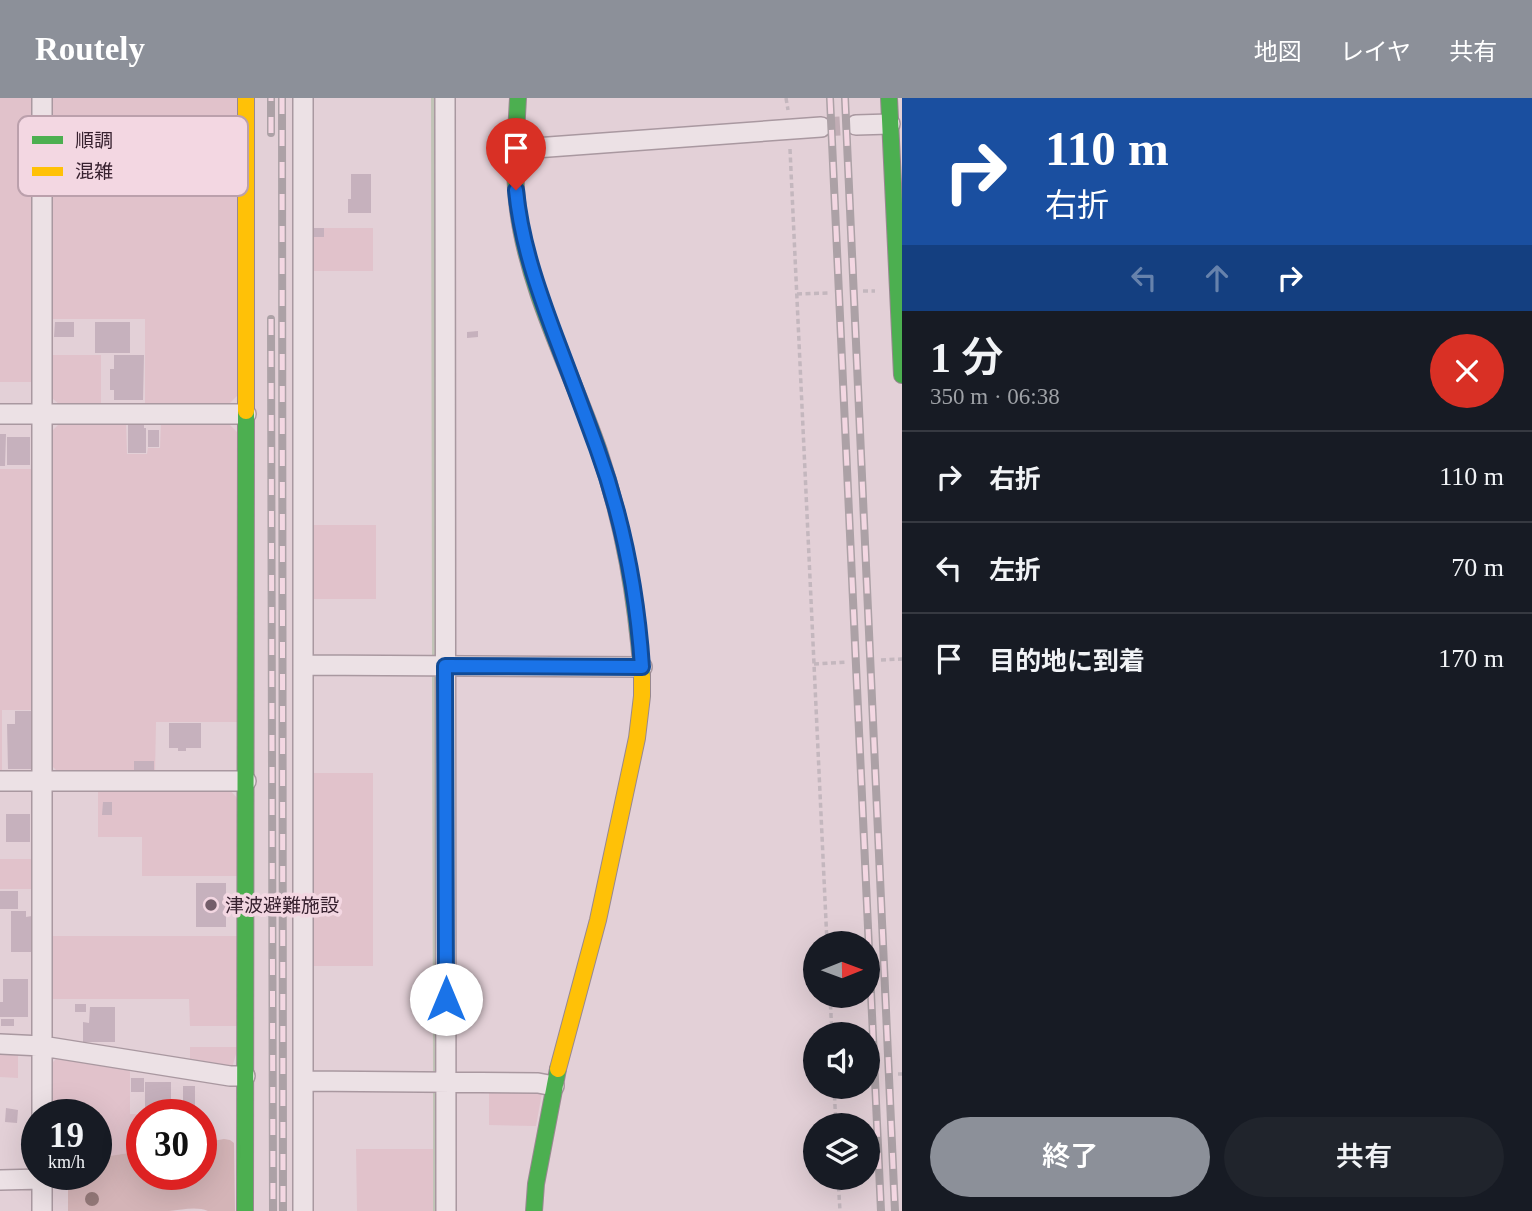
<!DOCTYPE html>
<html lang="ja">
<meta charset="utf-8">
<style>
body{margin:0;font-family:"Times New Roman","Noto Sans JP",serif;background:#20242c;color:#f1f3f6;height:100vh;display:flex;flex-direction:column;font-size:26px;white-space:nowrap}
*{box-sizing:border-box;margin:0}
p{font-size:23px;color:#9ea1a6}
.icon{flex:none;width:38px;height:38px;fill:none;stroke:currentColor;stroke-width:2;stroke-linecap:round;stroke-linejoin:round}
.map{position:relative;flex:1;overflow:hidden}
.side{display:flex;flex-direction:column;background:#171b24;width:630px}
.side>*{flex:none}
.guide{background:#1a4fa0;color:#fff;overflow:hidden}
.needle{width:46px;rotate:89deg}
.buttons{position:absolute;left:803px;top:833px;display:grid;gap:14px}
.buttons a{display:grid;place-items:center;width:77px;height:77px;border-radius:50%;background:#171b24;box-shadow:0 7px 28px #0002;font-size:35px}
.speed{position:absolute;left:21px;top:1001px;display:flex;gap:14px;font-size:35px;font-weight:700;text-align:center}
.speed>*{display:grid;place-content:center;width:91px;height:91px;border-radius:50%;background:#171b24;box-shadow:0 7px 28px #0002;line-height:1}
.speed small{font-size:18px;font-weight:400}
.speed .limit{border:10px solid #d22;background:#fff;color:#111}
.pin{position:absolute;display:grid;place-items:center;width:60px;height:60px;color:#fff;margin:-72px -30px;border-radius:50% 50% 50% 0;rotate:-45deg;box-shadow:0 0 7px #0007}
.pin .icon{rotate:45deg}
.me{position:absolute;width:77px;margin:-38px;rotate:0deg;stroke-linejoin:round;filter:drop-shadow(0 0 5px #0008)}
.turn{display:flex;align-items:center;gap:24px;height:147px;padding:0 28px;font-size:32px}
.turn .icon{width:91px;height:91px;stroke-width:2.5}
.turn b{display:block;font-size:49px;line-height:60px}
.lanes{display:flex;align-items:center;height:66px;padding:0 28px;background:#0003;justify-content:center;gap:35px;direction:ltr}
.lanes .off{opacity:.35}
.round{display:grid;place-items:center;flex:none;width:74px;height:74px;border-radius:37px;background:#20242c}
.headline{display:flex;align-items:center;justify-content:space-between;height:119px;padding:0 28px}
h1{font-size:42px;font-weight:600;line-height:52px}
.action{display:flex;gap:14px;margin-top:auto;padding:14px 28px}
.action a{flex:1;height:80px;border-radius:42px;background:#8c9099;color:#fff;font-size:28px;font-weight:600;line-height:80px;text-align:center}
.action a+a{background:#20242c;color:#f1f3f6}
ul{padding:0;list-style:none}
li{display:flex;align-items:center;gap:21px;height:91px;padding:0 28px;border-top:2px solid #363941}
li div{flex:1}
li b{display:block;font-size:26px}
li em{font-style:normal}
header{display:flex;align-items:center;gap:42px;box-sizing:border-box;height:98px;padding:0 35px;background:#8c9099;color:#fff}
header strong{font-size:33px}
nav{display:flex;gap:38px;margin-inline-start:auto;font-size:24px}
main{display:flex;flex:1;min-height:0}
.map>svg:first-child{display:block}
</style>
<header>
<strong>Routely</strong>
<nav><a>地図</a><a>レイヤ</a><a>共有</a></nav>
</header>
<main>
<div class="map">
<svg width="902" height="1113" viewBox="0 0 902 1113">
<rect width="100%" height="100%" fill="#e3d0d7"/>
<path fill="#e1c2cb" d="M0 0H32V284H0Z
M52 0H238V297L228 307H145V221H52Z
M312 130H373V173H312Z
M52 257H101V307H60L52 300Z
M60 325H126L127 356H147L148 350H160L161 325H228L238 335V624H156L155 676H60L52 668V333Z
M0 371H31V612H2V676H0Z
M312 427H376V501H312Z
M312 675H373V868H312Z
M98 690H228L238 701V778H142V739H98Z
M0 761H31V791H0Z
M52 838H239L238 928H190L189 901H52Z
M190 949H238L232 970 190 963Z
M0 954 18 955V980L0 979Z
M58 959 130 971V1016L177 1017H142V1053L96 1060V1017H52V965Z
M489 989H543L536 1028 489 1027Z
M356 1051H433V1113H357Z"/>
<path fill="#d4b4b7" d="M224 1041 230 1042 234 1045 235 1113H208C196 1108 182 1112 169 1113 136 1113 102 1113 68 1113V1076H96V1060L142 1053V1076H201V1045Z"/>
<g fill="none" stroke-linecap="round" stroke-linejoin="round">
<path stroke="#c1c4b7" stroke-width="6" d="M434 0 435 559
M435 577 436 977
M436 991V1113"/>
</g>
<path fill="#c6b1bd" d="M351 76H371V115H348V101H351Z
M313 130H324V139H313Z
M55 224H74V239H54Z
M95 224H130V255H95Z
M478 233V239L467 240V234Z
M114 257H144L143 302H114V292H110V271H114Z
M128 327H144V330H146V355H128Z
M148 332H159V349H148Z
M0 336H6L5 368H0Z
M7 339H30V367H7Z
M15 613H32V671H8L7 626H15Z
M169 625H201V650H186V653H178V650H169Z
M134 663H154V674H134Z
M103 704H112V717H102Z
M6 716H30V744H6Z
M196 785H226V829H196Z
M0 793H18V811H0Z
M11 813H26V819L32 818 31 854H11Z
M3 881H28V919H0V904H3Z
M75 906H86V914H75Z
M90 909H115V944H83V924L89 925Z
M1 921H14V928H1Z
M131 980H144V994H131Z
M145 984H171V1016H145Z
M183 988H195V1017H183Z
M6 1010 18 1012 17 1025 5 1024Z"/>
<g fill="none" stroke-linecap="round" stroke-linejoin="round">
<path stroke="#c1adb5" stroke-width="19" stroke-dasharray="19 10" stroke-linecap="butt" d="M821 29 856 27"/>
<g stroke="#a998a0" stroke-width="22">
<path id="street" d="M445 0 446 1113
M856 27 890 26
M515 50H535L821 29
M0 316H246
M303 567 642 569
M0 683H246
M0 946 42 948 230 978H245
M303 983 538 985 554 988
M42 1017V0
M42 1076V1113
M0 1082 42 1081
M303 1113V0"/>
</g>
<g stroke="#988890" stroke-width="18">
<path id="fast" d="M518 0C516 37 513 74 518 112 529 196 572 274 599 353 624 429 636 499 642 578
M889 0 902 277
M245 1113 246 313
M534 1113 536 1086 558 971"/>
</g>
<g stroke="#988890" stroke-width="18">
<path id="slow" d="M246 313V0
M558 971 598 822 637 640 642 598V578"/>
</g>
<path stroke="#c4b7be" stroke-width="3.5" stroke-dasharray="5 3.5" stroke-linecap="butt" d="M786 0 788 12
M790 51 827 845
M863 193H875
M797 196 829 195
M881 562 902 561
M814 566 847 564
M830 898 832 936
M898 976H902
M834 989 836 1027
M838 1080 840 1113"/>
<use href="#street" stroke="#ece1e5" stroke-width="19"/>
<use href="#fast" stroke="#4caf50" stroke-width="16"/>
<use href="#slow" stroke="#ffc107" stroke-width="16"/>
<g stroke="#aca1a6" stroke-width="8">
<path id="rail" d="M282 0 283 1113
M830 0 881 1113
M845 0 895 1113
M271 35V0
M271 221 273 1113"/>
</g>
<use href="#rail" stroke="#f3d7e2" stroke-width="5" stroke-dasharray="16" stroke-linecap="butt"/>
</g>
<circle fill="#937878" cx="92" cy="1101" r="7"/>
<g fill="none" stroke-linecap="round" stroke-linejoin="round">
<g stroke="#114b97" stroke-width="18">
<path id="route" d="M446 901 445 568 642 569C637 494 623 421 597 350 584 314 570 277 556 240 538 192 521 144 516 92"/>
</g>
<use href="#route" stroke="#1a73e8" stroke-width="12"/>
</g>
<circle fill="#735e6a" stroke="#f3d7e2" stroke-width="2.5" cx="211" cy="807" r="7"/>
<g text-anchor="middle" stroke-width="7" stroke-linejoin="round" paint-order="stroke">
<g font-size="19" fill="#37212f" stroke="#f3d7e2" text-anchor="start">
<text x="225" y="814">津波避難施設</text>
</g>
</g>
<rect x="18" y="18" width="230" height="80" rx="10" fill="#f3d7e2" stroke="#bba0ac" stroke-width="2"/>
<rect x="32" y="38" width="31" height="8" fill="#4caf50"/>
<rect x="32" y="69" width="31" height="9" fill="#ffc107"/>
<g font-size="19" fill="#37212f">
<text x="75" y="49">順調</text>
<text x="75" y="80">混雑</text>
</g>
</svg>
<div class="buttons">
<a><svg class="needle" viewBox="-14 -14 28 28"><path d="M0-13l5 13h-10z" fill="#e53935"/><path d="M0 13l5-13h-10z" fill="#9ea1a6"/></svg></a>
<a><svg class="icon" aria-label="sound" viewBox="0 0 24 24"><path d="M4 9h4l5-4v14l-5-4H4zM17 9q2 3 0 6"/></svg></a>
<a><svg class="icon" aria-label="layers" viewBox="0 0 24 24"><path d="M12 4l9 5-9 5-9-5zM3 14l9 5 9-5"/></svg></a>
</div>
<div class="speed"><div>19<small>km/h</small></div><div class="limit">30</div></div>
<div class="pin" style="left:516px;top:92px;background:#d93025"><svg class="icon" aria-label="arrive" viewBox="0 0 24 24"><path d="M6 21V4h12l-3 4 3 4H6"/></svg></div>
<svg class="me" style="left:446px;top:901px" viewBox="-20 -20 40 40"><circle r="19" fill="#fff"/><path d="M0-13L10 11 0 6-10 11z" fill="#1a73e8"/></svg>
</div>
<section class="side">
<div class="guide">
<div class="turn"><svg class="icon" aria-label="right" viewBox="0 0 24 24"><path d="M7 20v-9h11M14 6l5 5-5 5"/></svg><div><b>110 m</b>右折</div></div>
<div class="lanes"><svg class="icon off" aria-label="left" viewBox="0 0 24 24"><path d="M17 20v-9H6M10 6l-5 5 5 5"/></svg><svg class="icon off" aria-label="ahead" viewBox="0 0 24 24"><path d="M12 20V5M6 11l6-6 6 6"/></svg><svg class="icon" aria-label="right" viewBox="0 0 24 24"><path d="M7 20v-9h11M14 6l5 5-5 5"/></svg></div>
</div>
<div class="headline"><div><h1>1 分</h1><p>350 m · 06:38</p></div><a class="round" style="background:#d93025;color:#fff"><svg class="icon" aria-label="close" viewBox="0 0 24 24"><path d="M6 6l12 12M18 6L6 18"/></svg></a></div>
<ul>
<li><svg class="icon" aria-label="right" viewBox="0 0 24 24"><path d="M7 20v-9h11M14 6l5 5-5 5"/></svg><div><b>右折</b></div><em>110 m</em></li>
<li><svg class="icon" aria-label="left" viewBox="0 0 24 24"><path d="M17 20v-9H6M10 6l-5 5 5 5"/></svg><div><b>左折</b></div><em>70 m</em></li>
<li><svg class="icon" aria-label="arrive" viewBox="0 0 24 24"><path d="M6 21V4h12l-3 4 3 4H6"/></svg><div><b>目的地に到着</b></div><em>170 m</em></li>
</ul>
<div class="action"><a>終了</a><a>共有</a></div>
</section>
</main>
